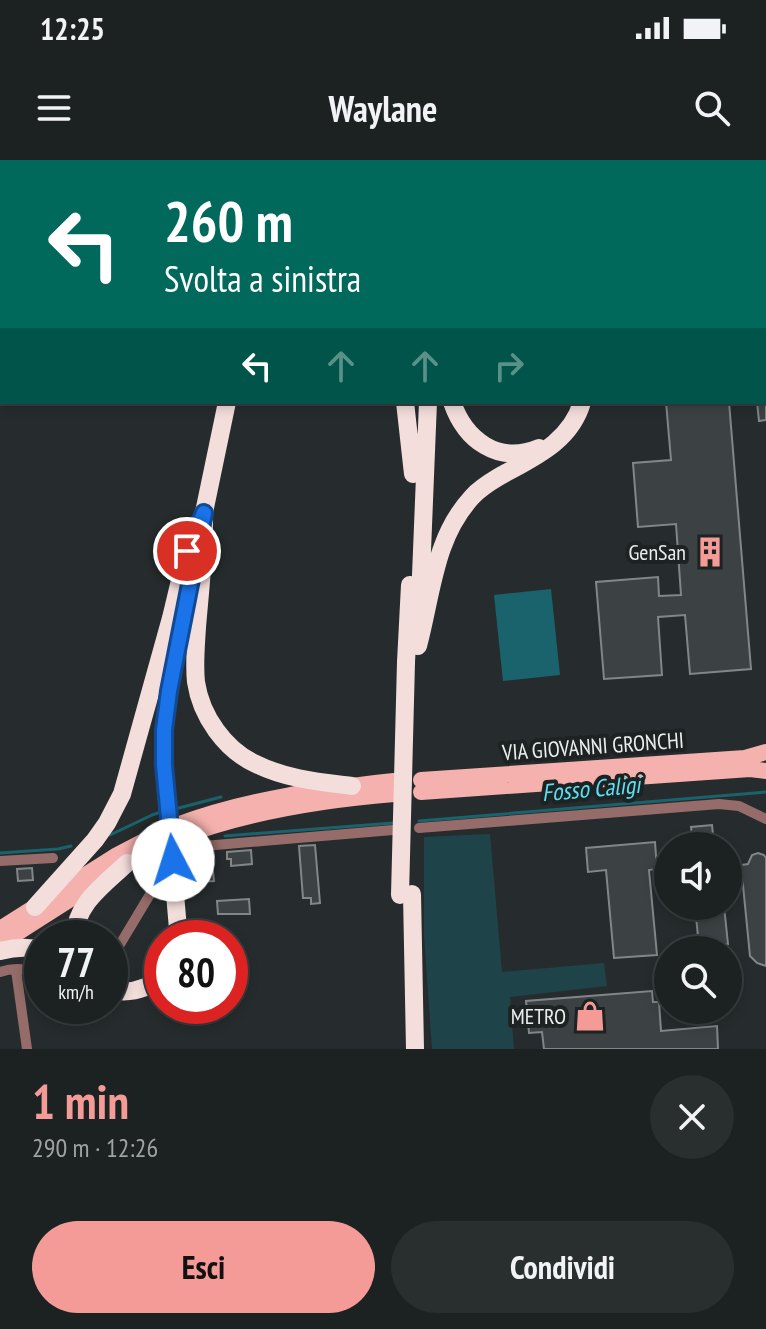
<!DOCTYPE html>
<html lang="it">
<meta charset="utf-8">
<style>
body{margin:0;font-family:"PT Sans Narrow",sans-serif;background:#292e2f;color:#f1f3f6;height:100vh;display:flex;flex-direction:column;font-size:30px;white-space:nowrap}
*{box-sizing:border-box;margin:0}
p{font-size:26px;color:#a0a3a5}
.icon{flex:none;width:44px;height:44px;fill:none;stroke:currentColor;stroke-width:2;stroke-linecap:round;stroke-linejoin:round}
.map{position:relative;height:889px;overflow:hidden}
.side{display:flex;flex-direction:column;background:#1c2122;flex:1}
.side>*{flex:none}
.guide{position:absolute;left:0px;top:0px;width:766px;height:244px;box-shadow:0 4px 12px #0003,0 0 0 2px #3a3e40;background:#00695c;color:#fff;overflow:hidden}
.buttons{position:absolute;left:654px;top:672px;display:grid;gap:16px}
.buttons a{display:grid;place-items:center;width:88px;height:88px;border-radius:50%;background:#1c2122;box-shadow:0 4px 12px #0003,0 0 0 2px #3a3e40;font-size:40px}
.speed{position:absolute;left:24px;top:760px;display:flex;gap:16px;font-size:40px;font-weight:700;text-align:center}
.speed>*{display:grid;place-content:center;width:104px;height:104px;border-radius:50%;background:#1c2122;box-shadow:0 4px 12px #0003,0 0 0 2px #3a3e40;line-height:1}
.speed small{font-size:20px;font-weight:400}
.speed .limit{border:12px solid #d22;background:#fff;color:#111}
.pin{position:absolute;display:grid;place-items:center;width:68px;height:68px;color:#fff;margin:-34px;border:4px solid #fff;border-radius:50%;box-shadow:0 2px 8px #0007}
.me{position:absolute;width:88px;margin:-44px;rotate:355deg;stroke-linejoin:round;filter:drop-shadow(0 0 6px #0008)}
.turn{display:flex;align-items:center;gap:28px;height:168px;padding:0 32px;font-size:36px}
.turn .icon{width:104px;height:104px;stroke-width:2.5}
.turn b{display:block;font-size:56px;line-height:68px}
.lanes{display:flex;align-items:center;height:76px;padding:0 32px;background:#0003;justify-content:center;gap:40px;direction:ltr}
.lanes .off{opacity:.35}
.round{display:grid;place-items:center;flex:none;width:84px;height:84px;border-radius:42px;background:#292e2f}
.headline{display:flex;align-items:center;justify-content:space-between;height:136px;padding:0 32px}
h1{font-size:48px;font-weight:700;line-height:60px;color:#f59b97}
.cta{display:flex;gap:16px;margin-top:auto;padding:16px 32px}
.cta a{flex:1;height:92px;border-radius:48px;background:#f59b97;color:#111;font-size:32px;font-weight:700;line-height:92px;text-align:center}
.cta a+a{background:#292e2f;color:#f1f3f6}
.status{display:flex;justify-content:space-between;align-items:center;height:56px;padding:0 40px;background:#1c2122;direction:ltr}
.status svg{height:22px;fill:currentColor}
header{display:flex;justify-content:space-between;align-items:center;height:104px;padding:0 32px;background:#1c2122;font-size:36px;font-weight:700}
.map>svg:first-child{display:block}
</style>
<div class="status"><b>12:25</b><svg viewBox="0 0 49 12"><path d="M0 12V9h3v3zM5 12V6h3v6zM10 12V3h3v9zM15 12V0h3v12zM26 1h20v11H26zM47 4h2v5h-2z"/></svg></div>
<header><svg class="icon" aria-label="menu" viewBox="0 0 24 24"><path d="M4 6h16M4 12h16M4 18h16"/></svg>Waylane<svg class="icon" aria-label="search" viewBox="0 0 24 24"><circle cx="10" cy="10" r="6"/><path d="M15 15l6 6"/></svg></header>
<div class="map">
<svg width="766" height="889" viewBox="0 0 766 889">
<rect width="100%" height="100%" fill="#262c2d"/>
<path fill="#1e444a" d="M490 674 502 812 604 803 607 826 510 837 514 889H432L424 774V677Z"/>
<path fill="#1a636d" d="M551 429 560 515 503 521 494 435Z"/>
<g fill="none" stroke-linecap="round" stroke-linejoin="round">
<path stroke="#1a636d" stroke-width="3" d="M175 649 221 637
M419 661 766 632
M110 675 152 655 161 652
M225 676 393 663
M0 693 58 689 71 686"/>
</g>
<path fill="#3c4243" stroke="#818788" stroke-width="2" d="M666 242H729L751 509 690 514 685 455 658 457 662 515 604 519 596 422 658 417 659 436 681 435 676 364 638 367 633 303 671 300Z
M757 242H766V260L759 261Z
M712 665 714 684 693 686 691 667Z
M655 682 657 709 649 710 657 795 614 798 606 710 588 712 586 688Z
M315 685 320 743 311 744V738H303L299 686Z
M251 690 252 704 231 706V699H227V692Z
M211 693 214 721 201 722 198 695Z
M758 693 764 695 766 698V806L757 803 750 796 741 705 748 704 752 695Z
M32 708 33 720 18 721 17 709Z
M249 739 250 754H218L217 741Z
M695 746H724L728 784 699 787Z
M652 831 653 842H659L661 871 717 866 718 889H544L542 872 529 873 526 841Z"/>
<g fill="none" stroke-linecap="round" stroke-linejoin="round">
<path stroke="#956c69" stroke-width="10" d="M419 668 719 644 739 646 766 659
M179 697 190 689 204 686 393 670
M0 701 53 698
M110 801 167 706
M16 810 27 889
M0 812C13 807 30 809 42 814"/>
<path stroke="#f5b1ad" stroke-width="16" d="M421 620 745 598 766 592
M421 632 750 609 766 611
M177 665C246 639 321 629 394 621
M178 678C246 652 320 640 394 634
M0 769 117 695 163 671
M0 784 127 703 164 684"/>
<path stroke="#f3dedc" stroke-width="18" d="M409 2 410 0
M426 2V0
M405 242 413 314
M452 242C465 280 498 305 539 288
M202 362 227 242
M204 362C204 397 200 432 197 467 196 485 194 504 196 522 201 556 225 590 256 604 286 619 320 622 352 626
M420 440 428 242
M418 486C432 434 434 378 472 337 481 327 492 321 502 315 535 297 571 281 582 242
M406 502 410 425
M165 617C160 561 173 508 184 453
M412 734 415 889
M35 747 95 680 107 663 122 634 171 458 187 391 204 353
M74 778C76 743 103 726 127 703
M0 791C15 787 27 786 42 790
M110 830C130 834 147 830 162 816"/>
<path stroke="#f3dedc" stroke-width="18" d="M165 617 178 769
M400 735 406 502"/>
</g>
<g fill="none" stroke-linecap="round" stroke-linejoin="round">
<g stroke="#114b97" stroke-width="20">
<path id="route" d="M173 700 164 605V570L169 531 204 353 187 391"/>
</g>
<use href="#route" stroke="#1a73e8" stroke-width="14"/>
</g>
<defs>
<g id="building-bare" transform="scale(2.4)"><path d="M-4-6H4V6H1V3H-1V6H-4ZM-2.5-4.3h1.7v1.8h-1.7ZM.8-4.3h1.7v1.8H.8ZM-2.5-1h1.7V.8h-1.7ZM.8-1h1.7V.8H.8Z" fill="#f59b97" stroke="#1d2223" stroke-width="2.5" paint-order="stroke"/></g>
<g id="shop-bare" transform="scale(2.4)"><path d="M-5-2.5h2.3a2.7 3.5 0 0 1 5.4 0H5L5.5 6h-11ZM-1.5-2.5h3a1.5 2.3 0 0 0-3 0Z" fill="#f59b97" stroke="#1d2223" stroke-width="2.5" paint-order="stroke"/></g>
</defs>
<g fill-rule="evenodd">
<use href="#building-bare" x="710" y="392"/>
<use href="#shop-bare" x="590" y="856"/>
</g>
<g text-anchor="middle" stroke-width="8" stroke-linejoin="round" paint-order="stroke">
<g font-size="22" fill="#eaedee" stroke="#1d2223" text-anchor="end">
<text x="686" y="400">GenSan</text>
<text x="566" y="864">METRO</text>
</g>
<g font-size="22" fill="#eaedee" stroke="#1d2223">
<text transform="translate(593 586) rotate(-4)" y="8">VIA GIOVANNI GRONCHI</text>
</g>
<g font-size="24" font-style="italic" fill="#5be0f4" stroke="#1d2223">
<text transform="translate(591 629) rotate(-5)" y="8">Fosso Caligi</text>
</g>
</g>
</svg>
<div class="buttons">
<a><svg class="icon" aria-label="sound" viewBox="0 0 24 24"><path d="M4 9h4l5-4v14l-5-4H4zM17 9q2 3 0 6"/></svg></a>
<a><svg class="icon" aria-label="search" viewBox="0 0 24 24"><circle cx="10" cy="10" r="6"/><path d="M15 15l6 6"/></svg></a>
</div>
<div class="speed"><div>77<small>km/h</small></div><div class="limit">80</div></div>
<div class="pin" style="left:187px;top:391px;background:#d93025"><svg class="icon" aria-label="arrive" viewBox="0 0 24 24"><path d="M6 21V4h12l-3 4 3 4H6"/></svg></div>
<svg class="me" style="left:173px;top:700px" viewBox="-20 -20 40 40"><circle r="19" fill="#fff"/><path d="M0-13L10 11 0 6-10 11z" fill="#1a73e8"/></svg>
<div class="guide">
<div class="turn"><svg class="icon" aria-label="left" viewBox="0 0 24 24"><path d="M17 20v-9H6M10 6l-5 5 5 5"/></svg><div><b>260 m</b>Svolta a sinistra</div></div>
<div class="lanes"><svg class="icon" aria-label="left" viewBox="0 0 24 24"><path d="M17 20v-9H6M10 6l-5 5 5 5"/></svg><svg class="icon off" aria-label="ahead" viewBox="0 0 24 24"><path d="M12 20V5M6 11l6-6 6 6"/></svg><svg class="icon off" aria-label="ahead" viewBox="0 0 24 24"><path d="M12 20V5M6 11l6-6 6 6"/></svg><svg class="icon off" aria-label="right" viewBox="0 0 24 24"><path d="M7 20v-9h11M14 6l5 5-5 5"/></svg></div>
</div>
</div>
<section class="side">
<div class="headline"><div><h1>1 min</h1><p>290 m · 12:26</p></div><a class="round"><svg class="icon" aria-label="close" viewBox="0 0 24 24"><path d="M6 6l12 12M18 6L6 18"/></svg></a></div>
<div class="cta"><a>Esci</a><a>Condividi</a></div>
</section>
